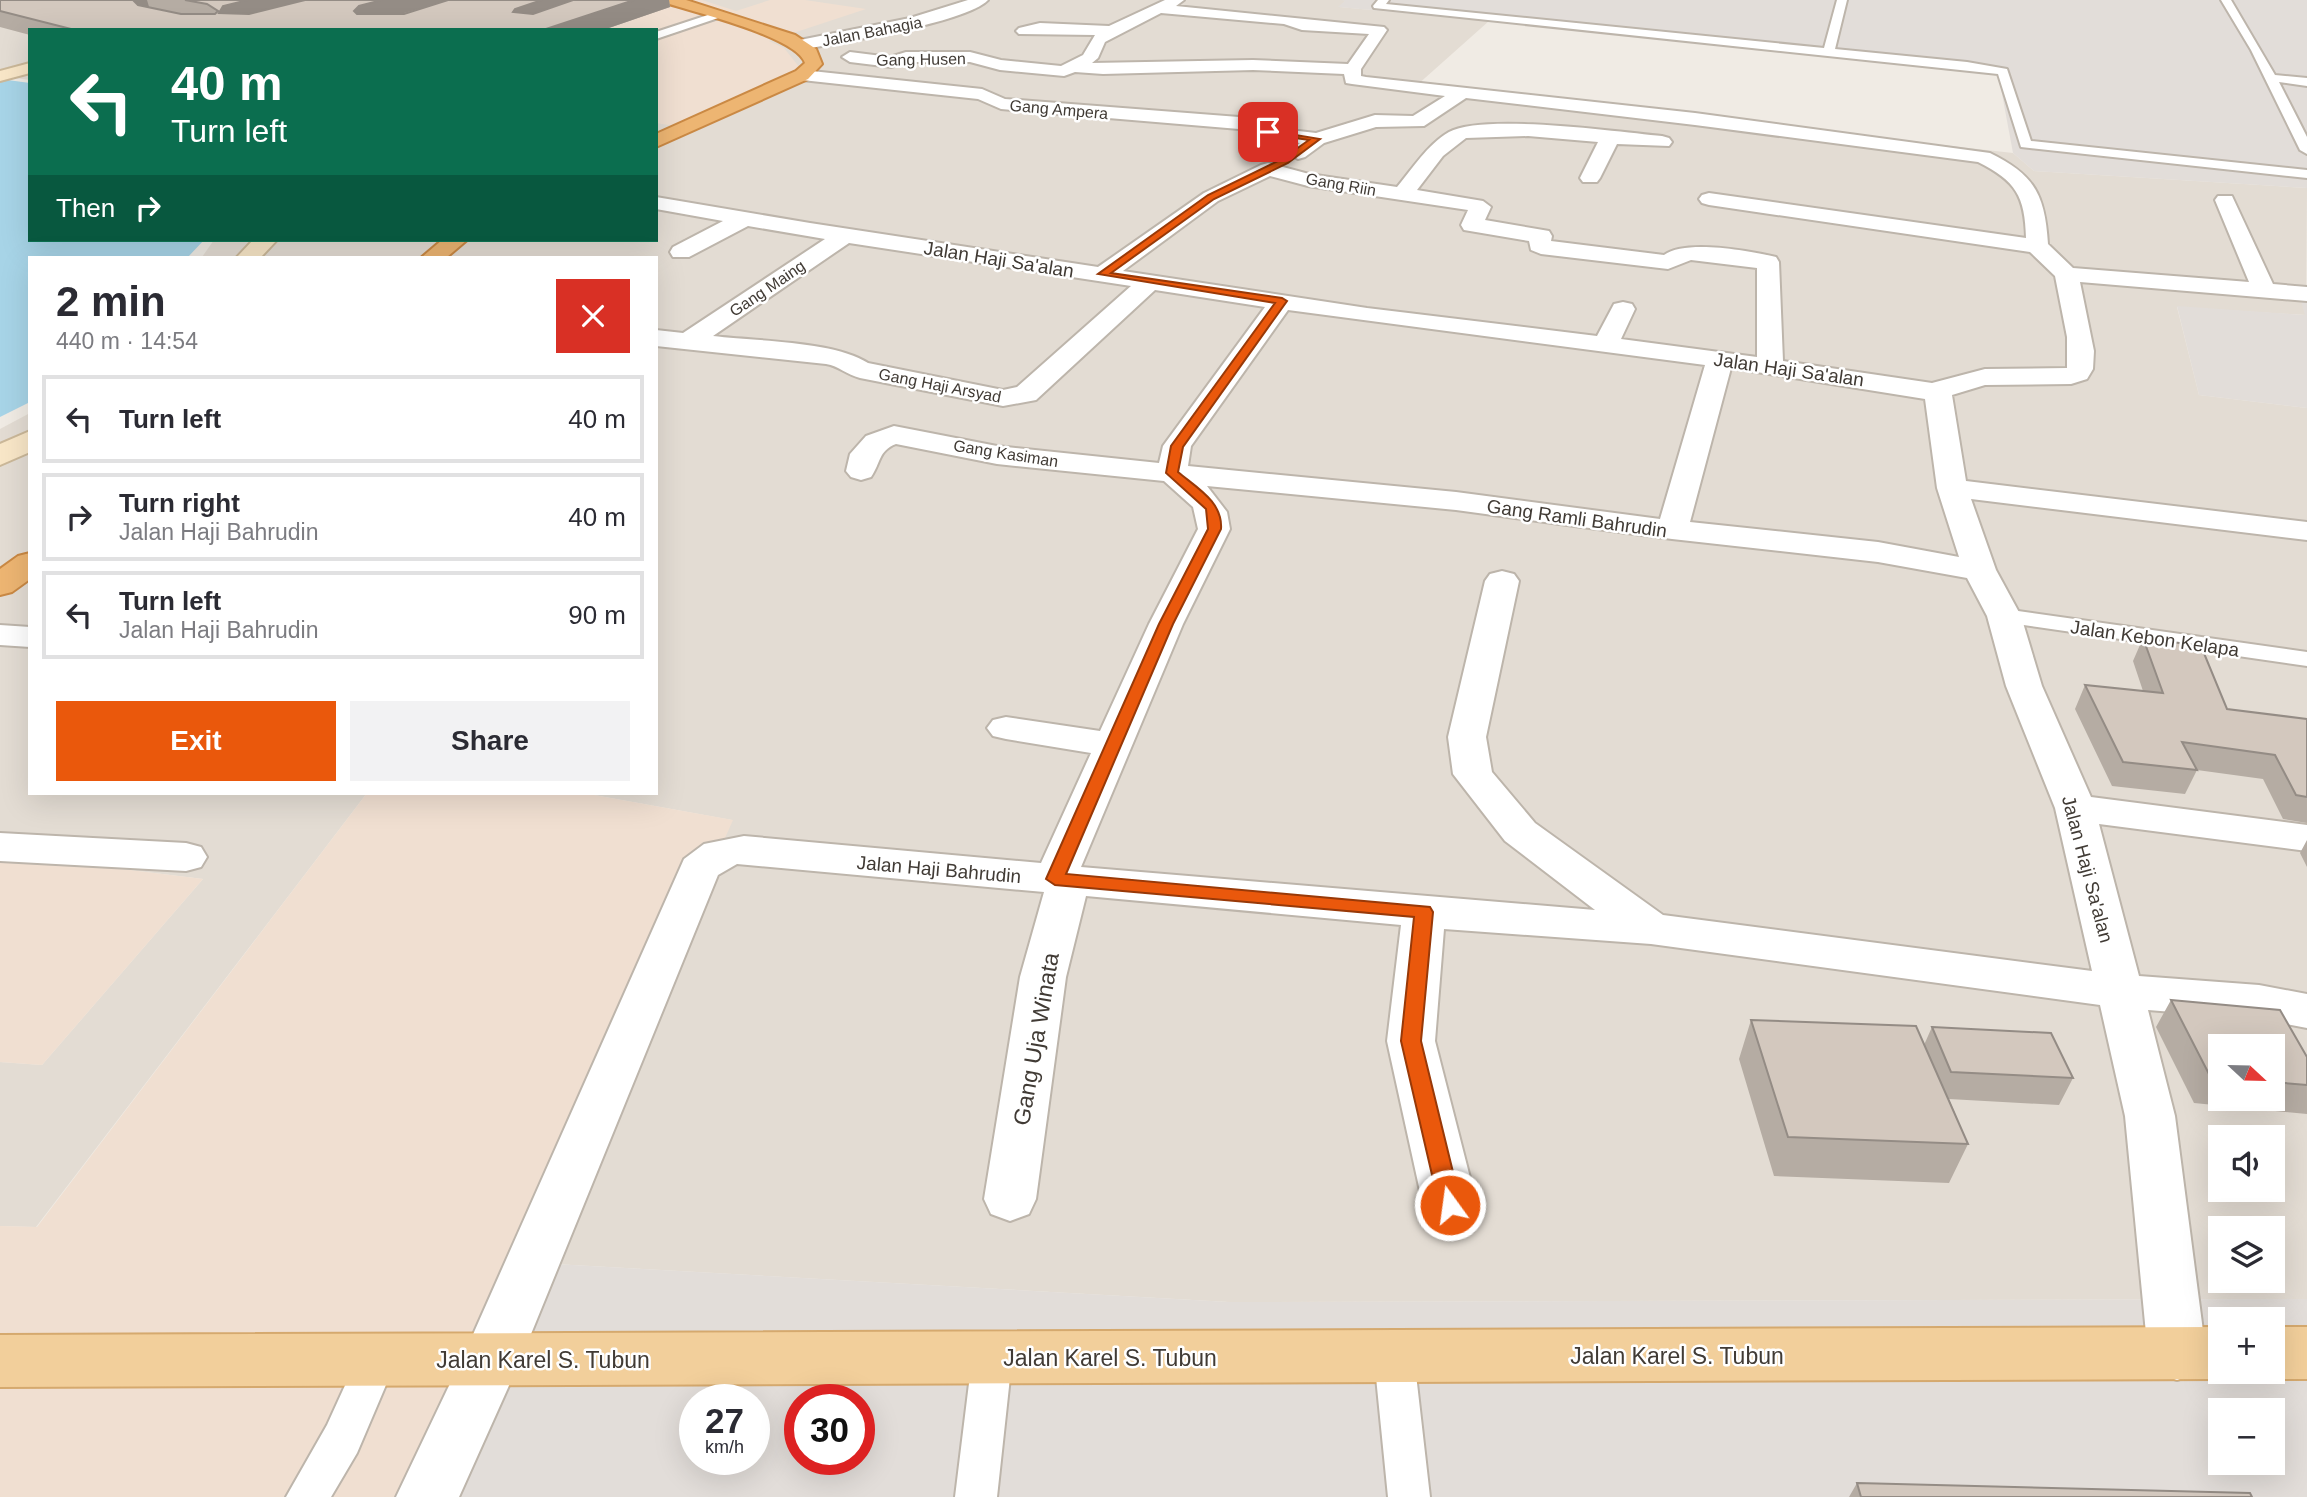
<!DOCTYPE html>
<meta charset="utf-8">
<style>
body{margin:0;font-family:Arial,sans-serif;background:#f2f2f3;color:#2b2b33;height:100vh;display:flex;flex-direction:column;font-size:26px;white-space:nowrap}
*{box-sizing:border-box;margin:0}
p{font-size:23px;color:#7c7c81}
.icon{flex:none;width:38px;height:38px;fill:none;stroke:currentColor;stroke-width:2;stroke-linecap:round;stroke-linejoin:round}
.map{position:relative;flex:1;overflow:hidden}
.details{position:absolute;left:28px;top:256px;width:630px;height:539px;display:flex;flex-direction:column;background:#fff;border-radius:0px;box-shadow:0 7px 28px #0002}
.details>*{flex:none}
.guide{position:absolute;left:28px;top:28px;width:630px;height:214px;border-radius:0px;box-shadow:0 7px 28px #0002;background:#0b6e4f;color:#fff;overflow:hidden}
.needle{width:46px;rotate:112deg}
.fabs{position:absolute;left:2208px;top:1034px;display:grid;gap:14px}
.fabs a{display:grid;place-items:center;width:77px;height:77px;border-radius:0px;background:#fff;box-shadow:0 7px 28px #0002;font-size:35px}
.speed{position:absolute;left:679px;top:1384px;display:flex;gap:14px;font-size:35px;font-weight:700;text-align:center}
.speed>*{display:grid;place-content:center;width:91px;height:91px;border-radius:50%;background:#fff;box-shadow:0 7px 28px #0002;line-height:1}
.speed small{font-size:18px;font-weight:400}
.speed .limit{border:10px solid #d22;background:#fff;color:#111}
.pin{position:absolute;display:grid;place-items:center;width:60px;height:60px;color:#fff;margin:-30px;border-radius:14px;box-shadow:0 4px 10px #0006}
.me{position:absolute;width:77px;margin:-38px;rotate:346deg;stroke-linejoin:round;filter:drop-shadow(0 0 5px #0008)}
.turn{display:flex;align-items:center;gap:24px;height:147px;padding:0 28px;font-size:32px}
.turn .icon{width:91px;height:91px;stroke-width:2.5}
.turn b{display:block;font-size:49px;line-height:60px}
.then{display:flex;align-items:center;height:66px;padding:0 28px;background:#0003;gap:14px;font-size:26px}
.round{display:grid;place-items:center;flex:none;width:74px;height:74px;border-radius:0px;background:#f2f2f3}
.overview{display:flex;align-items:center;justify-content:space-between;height:119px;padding:0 28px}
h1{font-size:42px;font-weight:700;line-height:52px}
.cta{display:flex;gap:14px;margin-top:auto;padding:14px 28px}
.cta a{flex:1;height:80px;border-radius:0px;background:#ea580c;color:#fff;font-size:28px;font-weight:700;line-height:80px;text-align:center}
.cta a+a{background:#f2f2f3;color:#2b2b33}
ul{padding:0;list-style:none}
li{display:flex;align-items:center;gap:21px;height:88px;margin:0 14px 10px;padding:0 14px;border:4px solid #e1e1e2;border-radius:0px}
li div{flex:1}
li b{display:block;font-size:26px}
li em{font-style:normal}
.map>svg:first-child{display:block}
</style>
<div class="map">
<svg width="2307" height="1497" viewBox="0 0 2307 1497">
<rect width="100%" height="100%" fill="#f0ebe4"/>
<path fill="#e3dcd3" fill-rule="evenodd" d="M0 0H1346L1340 7 1489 21 1416 86 2013 153 2034 171 2307 188 2306 315 2177 307 2199 395 2307 408V1299L1229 1302 537 1263 732 820 583 793H656V257H202L214 240H656V30H30V80L0 76ZM2221 1046H2273V1099H2221ZM2221 1138H2273V1190H2221ZM2221 1228H2273V1281H2221Z
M30 413V793H367L36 1227 0 1226V1062L42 1065 203 879 0 854V429Z"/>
<path fill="#f0dfd1" d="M474 0H702L736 11 770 0H805L866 9 769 41 784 48 800 68 675 126 656 123V30H373Z
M367 793H583L733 820 537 1263 424 1497H0V1226L37 1227Z
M0 854 203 879 42 1065 0 1062Z"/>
<path fill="#e2ddd9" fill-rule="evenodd" d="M1341 0H2307V188L2034 171 2013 153 1997 67 1338 7 1345 1Z
M2298 291 2307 292V408L2199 395 2177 306 2305 315Z
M537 1263 1229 1302 2307 1299V1497H424ZM2221 1320H2273V1372H2221ZM695 1400H754V1460H695ZM800 1400H859V1460H800ZM2221 1410H2273V1463H2221Z"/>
<path fill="#a7d4e7" d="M0 79 30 83V240H204L188 257H30V402L0 417Z"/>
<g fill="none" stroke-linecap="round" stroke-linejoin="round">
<g stroke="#bdb5ab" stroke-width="4">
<path id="lane" d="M1378 0H1389L1386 4 1824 48 1837 0H1847L1835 49 1967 62 2007 69 2031 141 2307 170V178L2021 147 1998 74 1374 8 1373 6Z
M2221 0H2231L2275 75 2307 78V86L2279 82 2307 137V154L2300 150 2251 50Z
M717 12 722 15 721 17 656 39V32Z
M2004 609 2307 652V666L1996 621 1992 616 1996 611Z
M1394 1339 1408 1344 1414 1357 1430 1497H1388L1374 1357 1380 1344Z
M377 1341 391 1346 397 1359 357 1453 331 1497H286L327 1425 363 1346Z
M992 1341 1006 1346 1012 1359 997 1497H955L972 1359 978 1346Z"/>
</g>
<g stroke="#bdb5ab" stroke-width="4">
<path id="street" d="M968 0H988C966 23 837 43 800 50L792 45 800 40 910 18Z
M1165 0H1184L1176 6 1384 27 1387 30 1361 69V76L1366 77 1695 113 1990 153C2035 175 2045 195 2048 244L2073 268 2249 282 2215 200 2218 196H2232L2273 284 2307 287V301L2080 282 2094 351 2093 369 2087 379 2071 384 1985 385 1952 395 1966 481 2307 522V540L1971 499 1996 570 2021 616 2042 686 2091 797 2307 825V851L2099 824 2139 976 2259 985 2307 994V1028L2259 1019 2148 1010 2175 1116 2206 1354 2197 1373 2177 1380 2157 1373 2148 1354 2125 1116 2100 1005 1651 944 1444 929 1435 1041 1477 1205 1469 1221 1450 1227 1431 1221 1423 1205 1387 1041 1401 925 1086 896 1066 977 1036 1199 1029 1214 1010 1221 991 1214 984 1199 1020 977 1044 892 737 864 718 875 520 1361 459 1497H396L467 1348 684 859 704 844 744 836 1041 863 1091 753 1006 739 993 736 987 728 993 720 1006 717 1100 731 1149 624 1198 529 1193 507 1164 481 997 464 896 444C878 451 881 463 871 477L861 480 851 477 846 471 850 454 866 436 894 426 997 446 1159 463 1163 446 1265 307 1155 290 1036 400 1003 406 860 378C847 375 839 366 826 364L656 346V330L683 333 825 239 748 226 689 257H673L670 252 673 247 723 221 656 209V197L810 223 1098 267 1204 193 1261 165 1268 163 1309 174 1397 187C1413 168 1427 145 1449 132 1483 113 1619 132 1662 136L1669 138 1672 142 1669 146 1617 144 1600 178 1597 182H1583L1580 178 1598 142 1528 136 1466 138 1443 156 1417 190 1483 201 1491 207 1485 220 1549 231 1552 236 1551 241 1664 255C1686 239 1750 251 1776 257L1779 262 1783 361 1932 383 1985 369 2067 368V337L2055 276 2030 252 1709 205 1702 203 1699 199 1702 195 1709 193 2026 238C2025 196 2016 181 1978 162L1695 125 1466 98 1424 126 1376 127 1324 143 1305 157 1298 159 1288 153 1300 143 1270 138 1251 130 1001 109 978 99 802 80 794 75 802 70 982 89 1005 99 1239 117 1262 121 1281 129 1316 133 1375 115 1413 116 1445 96 1352 84 1346 83 1344 74 1253 70 1103 74 1075 72 1064 76 1000 70 970 62H908L891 67 850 62 842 57 850 52 890 57 906 52H970L1001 60 1061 66 1083 55 1095 35 1019 34 1016 31 1019 28 1040 23 1109 26ZM1161 13 1284 24 1302 30 1369 34 1348 64 1253 60 1092 63 1098 58 1105 42ZM1270 176 1308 186 1468 210 1461 225 1464 230 1529 241 1531 250 1541 254 1668 269 1691 260 1757 268V357L1621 339 1635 309 1632 304 1623 302 1614 304 1597 336 1367 308 1123 271 1218 201ZM849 243 1131 286 1017 387 1003 390 868 363C835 341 754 341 713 336ZM1288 310 1705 365 1660 519 1456 492 1188 466 1191 446ZM1731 368 1925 399 1937 488 1959 557 1878 542 1690 522ZM1207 486 1456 510 1672 539 1878 562 1967 578 1987 616 2006 686 2055 808 2092 971 1663 915 1535 823 1492 772 1486 737 1519 581 1514 574 1502 571 1490 574 1485 581 1448 737 1453 774 1505 841 1595 910 1081 867 1183 624 1230 529 1227 512Z
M0 625 30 627V647L0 645Z
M0 833 186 843 201 847 207 857 201 867 186 871 0 861Z"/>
</g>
<g stroke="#cbb899" stroke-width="4">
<path id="secondary" d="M30 63V73L0 81V71Z
M253 240H277L261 257H237Z
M30 431V452L0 465V444Z"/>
</g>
<g stroke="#d5a96e" stroke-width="4">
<path id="primary" d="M2221 1327V1372H2240L2221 1379 0 1387V1335Z
M2273 1327H2307V1379H2273L2254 1372H2273Z"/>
</g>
<g stroke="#ca8944" stroke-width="4">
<path id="highway" d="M664 0H686L795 35 816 49 822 64 808 79 656 147V134L796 71 805 63C797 37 694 12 666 3Z
M442 240H467L447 257H422Z
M30 553V579L12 592 0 595V569L18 556Z"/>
</g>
<use href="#lane" fill="#fff" fill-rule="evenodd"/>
<use href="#street" fill="#fff" fill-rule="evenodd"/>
<use href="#secondary" fill="#f8e6c7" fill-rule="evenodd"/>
<use href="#primary" fill="#f2cf9b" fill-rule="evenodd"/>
<use href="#highway" fill="#edb572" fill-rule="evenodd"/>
</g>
<path fill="#b5aca3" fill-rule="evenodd" d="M0 0H669L670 7 603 30H30V35L0 27Z
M2143 638 2227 709 2307 719V823L2283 819 2263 779 2197 770 2185 794 2112 786 2075 709 2085 685 2143 691 2133 661Z
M2307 840V867L2300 853Z
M2171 1000 2307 1057V1114L2194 1103 2156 1027ZM2221 1046H2273V1099H2221Z
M1751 1020 1924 1045 1932 1027 2073 1078 2059 1105 1949 1099 1968 1144 1949 1183 1774 1176 1739 1059Z
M1857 1483 2252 1497H1849Z"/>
<path fill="#948c85" d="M133 0H147L150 10 139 18Z
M248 0H325L229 24 219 13 223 6Z
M382 0H451L364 24 354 11 359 6Z
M542 0H596L519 28 513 12 515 9Z
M634 0H669L670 7 603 30H543Z"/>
<path fill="#d3c8be" stroke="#948c85" stroke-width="2" d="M0 0H133L138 5 181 14H215L218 11 207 4 185 0H248L223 6 219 13 249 14 305 0H382L359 6 354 11 357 14H404L448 0H542L515 9 513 12 533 14 573 0H634L543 30H75L0 11Z
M2143 638 2201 646 2227 709 2307 719V797L2296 795 2275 755 2182 742 2197 770 2123 762 2085 685 2163 693Z
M2171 1000 2280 1010 2307 1057V1085L2273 1082V1046H2221V1077L2210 1076Z
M1751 1020 1916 1026 1968 1144 1788 1137Z
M1932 1027 2051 1033 2073 1078 1951 1072Z
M1857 1483 2250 1493 2252 1497H1861Z"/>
<path fill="#ea580c" stroke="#983908" stroke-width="2" d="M1266 130 1320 139 1288 163 1214 199 1111 273 1282 298 1287 301 1183 447 1178 472C1197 488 1223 502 1221 529L1173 624 1066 874 1430 907 1433 912 1421 1041 1461 1205 1458 1211 1450 1214 1443 1211 1439 1205 1401 1041 1414 917 1055 885 1046 879 1159 624 1208 529 1206 509 1166 473 1171 446 1275 303 1098 274 1208 195 1282 159 1309 140 1268 134Z"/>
<g text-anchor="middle" stroke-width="5" stroke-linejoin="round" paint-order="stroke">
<g font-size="16" fill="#413b35" stroke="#fff">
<text transform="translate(872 31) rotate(-11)" y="6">Jalan Bahagia</text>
<text transform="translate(921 59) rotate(-1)" y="6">Gang Husen</text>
<text transform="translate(1059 109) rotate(5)" y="6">Gang Ampera</text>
<text transform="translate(1341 184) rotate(10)" y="6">Gang Riin</text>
<text transform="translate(767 288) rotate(-34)" y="6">Gang Maing</text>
<text transform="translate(940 385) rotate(11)" y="6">Gang Haji Arsyad</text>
<text transform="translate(1006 453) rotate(9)" y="6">Gang Kasiman</text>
</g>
<g font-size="19" fill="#413b35" stroke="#fff">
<text transform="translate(999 259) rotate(9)" y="7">Jalan Haji Sa'alan</text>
<text transform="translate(1789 369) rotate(8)" y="7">Jalan Haji Sa'alan</text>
<text transform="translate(1577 518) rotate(8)" y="7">Gang Ramli Bahrudin</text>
<text transform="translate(2155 638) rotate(8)" y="7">Jalan Kebon Kelapa</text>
<text transform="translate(939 869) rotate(5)" y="7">Jalan Haji Bahrudin</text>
<text transform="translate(2088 869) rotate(75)" y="7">Jalan Haji Sa'alan</text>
</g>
<g font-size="23" fill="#413b35" stroke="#fff">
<text transform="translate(1036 1039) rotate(-80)" y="8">Gang Uja Winata</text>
<text x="1677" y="1364">Jalan Karel S. Tubun</text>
<text x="1110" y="1366">Jalan Karel S. Tubun</text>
<text x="543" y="1368">Jalan Karel S. Tubun</text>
</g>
</g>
</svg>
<div class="fabs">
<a><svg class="needle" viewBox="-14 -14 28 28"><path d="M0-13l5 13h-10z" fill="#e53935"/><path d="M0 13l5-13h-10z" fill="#7c7c81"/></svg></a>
<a><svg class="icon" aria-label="sound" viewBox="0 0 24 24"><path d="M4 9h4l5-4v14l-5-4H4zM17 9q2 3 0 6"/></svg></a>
<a><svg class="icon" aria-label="layers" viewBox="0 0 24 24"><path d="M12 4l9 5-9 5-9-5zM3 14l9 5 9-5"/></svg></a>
<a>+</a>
<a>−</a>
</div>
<div class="speed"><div>27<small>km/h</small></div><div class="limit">30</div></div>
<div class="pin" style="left:1268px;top:132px;background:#d93025"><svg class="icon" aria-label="arrive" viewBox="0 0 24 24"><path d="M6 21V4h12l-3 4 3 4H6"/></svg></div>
<svg class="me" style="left:1450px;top:1205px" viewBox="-20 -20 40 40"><circle r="17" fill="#ea580c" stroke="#fff" stroke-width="3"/><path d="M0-11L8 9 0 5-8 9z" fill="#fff"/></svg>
<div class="guide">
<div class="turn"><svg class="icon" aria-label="left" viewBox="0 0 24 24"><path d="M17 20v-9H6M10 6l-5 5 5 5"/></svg><div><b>40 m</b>Turn left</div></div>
<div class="then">Then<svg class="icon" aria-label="right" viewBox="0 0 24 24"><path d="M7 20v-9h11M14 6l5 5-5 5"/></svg></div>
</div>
<section class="details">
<div class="overview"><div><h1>2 min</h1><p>440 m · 14:54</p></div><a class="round" style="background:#d93025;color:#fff"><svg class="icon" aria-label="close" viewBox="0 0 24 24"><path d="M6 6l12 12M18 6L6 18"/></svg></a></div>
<ul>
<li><svg class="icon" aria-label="left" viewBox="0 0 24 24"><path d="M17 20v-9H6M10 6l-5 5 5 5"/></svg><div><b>Turn left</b></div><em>40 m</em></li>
<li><svg class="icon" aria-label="right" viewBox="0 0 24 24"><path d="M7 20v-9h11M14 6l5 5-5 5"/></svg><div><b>Turn right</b><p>Jalan Haji Bahrudin</p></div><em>40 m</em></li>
<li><svg class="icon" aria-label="left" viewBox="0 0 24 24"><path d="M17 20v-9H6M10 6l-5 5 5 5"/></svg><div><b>Turn left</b><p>Jalan Haji Bahrudin</p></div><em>90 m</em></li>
</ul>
<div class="cta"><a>Exit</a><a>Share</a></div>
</section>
</div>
